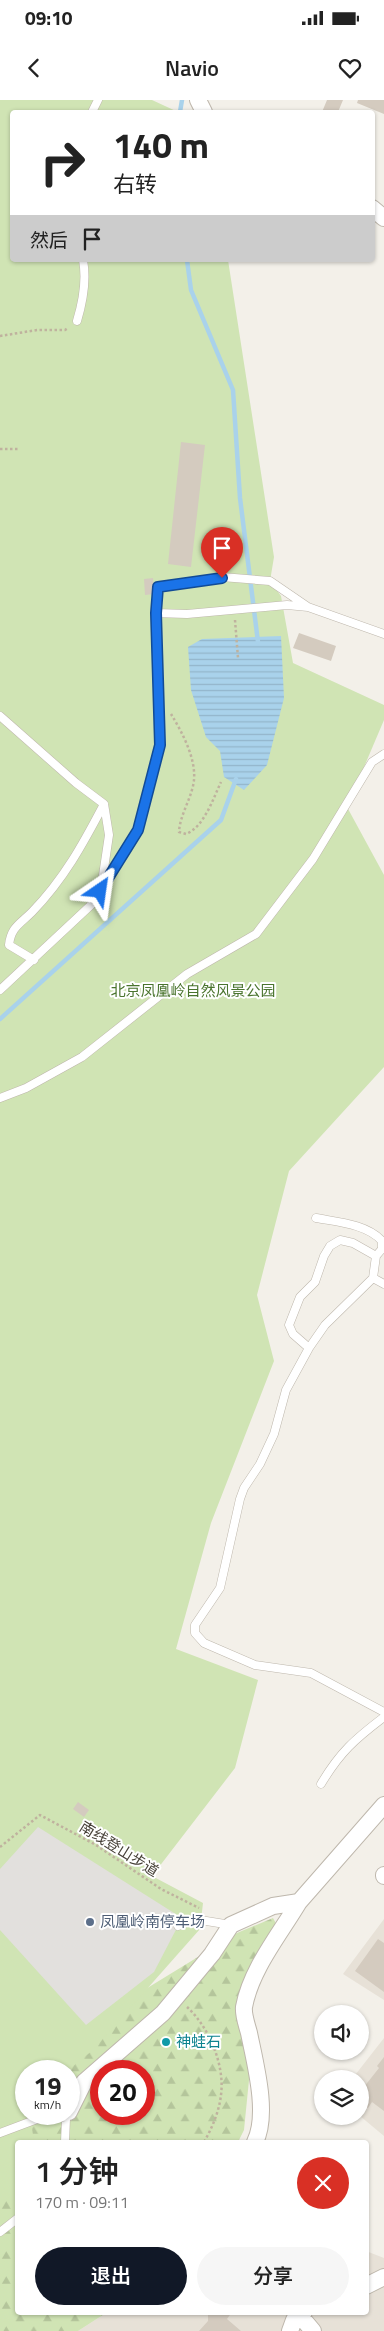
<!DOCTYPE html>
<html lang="zh">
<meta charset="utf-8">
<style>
body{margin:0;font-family:"Titillium Web","Noto Sans SC",sans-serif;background:#f6f6f6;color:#222;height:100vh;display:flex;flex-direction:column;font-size:19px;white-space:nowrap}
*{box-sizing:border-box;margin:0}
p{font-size:16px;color:#767676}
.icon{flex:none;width:28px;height:28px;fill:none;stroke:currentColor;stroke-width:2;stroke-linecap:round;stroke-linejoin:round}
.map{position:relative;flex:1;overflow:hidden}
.details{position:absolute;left:15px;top:2040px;width:354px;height:175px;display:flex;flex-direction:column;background:#fff;border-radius:5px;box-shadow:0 1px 4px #0004}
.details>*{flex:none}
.hud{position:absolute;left:10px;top:10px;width:365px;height:152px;border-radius:5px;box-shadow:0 1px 4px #0004;background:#fff;color:#222;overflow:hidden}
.controls{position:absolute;left:314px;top:1905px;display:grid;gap:10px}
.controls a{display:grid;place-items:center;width:55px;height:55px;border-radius:50%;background:#fff;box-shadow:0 1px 4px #0004;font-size:25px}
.speed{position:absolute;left:15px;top:1960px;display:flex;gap:10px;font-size:25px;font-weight:700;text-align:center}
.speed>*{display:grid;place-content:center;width:65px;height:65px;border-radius:50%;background:#fff;box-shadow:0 1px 4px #0004;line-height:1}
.speed small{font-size:12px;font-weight:400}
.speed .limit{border:8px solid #d22;background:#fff;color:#111}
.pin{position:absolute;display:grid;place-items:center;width:42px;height:42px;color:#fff;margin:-51px -21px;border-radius:50% 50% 50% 0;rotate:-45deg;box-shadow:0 0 5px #0007}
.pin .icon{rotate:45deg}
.me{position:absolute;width:55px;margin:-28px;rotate:32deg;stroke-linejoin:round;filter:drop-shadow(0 0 4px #0008)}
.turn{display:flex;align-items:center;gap:18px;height:105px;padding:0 20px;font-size:22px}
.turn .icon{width:65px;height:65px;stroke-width:2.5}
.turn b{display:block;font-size:35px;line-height:42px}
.then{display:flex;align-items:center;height:48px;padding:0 20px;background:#0003;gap:10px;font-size:19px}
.round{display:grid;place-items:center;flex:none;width:52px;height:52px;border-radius:26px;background:#f6f6f6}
.head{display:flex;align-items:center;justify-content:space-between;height:85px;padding:0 20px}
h1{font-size:30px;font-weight:600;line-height:38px}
.primary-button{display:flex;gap:10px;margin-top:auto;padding:10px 20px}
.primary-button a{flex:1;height:58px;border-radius:30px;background:#111827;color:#fff;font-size:20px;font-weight:600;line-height:58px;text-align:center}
.primary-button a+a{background:#f6f6f6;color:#222}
.status{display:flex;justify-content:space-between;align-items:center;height:35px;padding:0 25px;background:#fff;direction:ltr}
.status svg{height:14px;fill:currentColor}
header{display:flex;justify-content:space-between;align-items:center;height:65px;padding:0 20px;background:#fff;font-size:22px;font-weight:600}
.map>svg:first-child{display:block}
</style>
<div class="status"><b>09:10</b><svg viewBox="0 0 49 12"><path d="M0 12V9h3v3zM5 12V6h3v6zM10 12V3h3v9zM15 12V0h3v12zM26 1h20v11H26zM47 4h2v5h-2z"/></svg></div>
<header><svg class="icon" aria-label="back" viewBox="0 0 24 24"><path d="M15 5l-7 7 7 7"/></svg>Navio<svg class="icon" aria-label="heart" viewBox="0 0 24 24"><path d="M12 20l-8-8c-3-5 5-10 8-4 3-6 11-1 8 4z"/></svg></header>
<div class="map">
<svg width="384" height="2231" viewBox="0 0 384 2231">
<defs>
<pattern id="forest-firs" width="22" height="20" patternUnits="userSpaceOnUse" patternTransform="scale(1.25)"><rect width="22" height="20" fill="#d0e4b4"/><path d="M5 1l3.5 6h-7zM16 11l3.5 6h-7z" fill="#b4c59b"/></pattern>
<pattern id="water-rules" width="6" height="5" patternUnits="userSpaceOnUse" patternTransform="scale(1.25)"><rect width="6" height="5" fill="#a9d2eb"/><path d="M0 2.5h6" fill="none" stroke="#93b5ca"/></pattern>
</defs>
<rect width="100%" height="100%" fill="#f3f0e9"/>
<path fill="#e7e1d7" d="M384 1819V1900L343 1874Z
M384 1938V2036L360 2016V1979H352Z
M366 2151 384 2158V2231H78L106 2213 366 2212Z"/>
<path fill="url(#forest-firs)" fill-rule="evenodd" d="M273 1818 279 1829 241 1908 250 1970 244 2030 238 2042H18V2212L106 2213 78 2231H0V1830L87 1925 237 1833ZM26 1971H69V2014H26ZM101 1971H144V2014H101Z"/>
<path fill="#d0e4b4" d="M0 0H152L178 12H12V160H228L274 457 270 481 281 496 293 563 384 605V620L347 707 384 775V967L289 1071 257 1195 274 1261 211 1423 176 1549 258 1580 235 1668 152 1776 203 1803 200 1829 93 1950 67 1971H26V2014H30L34 2042H18L17 2081 0 2092Z"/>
<path fill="#e2e0dd" d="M38 1727 182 1818 154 1872 86 1925 0 1830V1769Z"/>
<path fill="url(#water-rules)" d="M281 536 284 598 267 665 244 690 224 677 220 651 206 637 191 590 188 547 202 539Z"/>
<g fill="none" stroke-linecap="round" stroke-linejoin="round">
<path stroke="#a9d2eb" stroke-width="4.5" d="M180 12 182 0
M187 160 191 190 233 290 240 398 258 542
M0 919 221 720 236 679"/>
</g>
<path fill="#d4cbbf" d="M327 0H343L338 12H322Z
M358 0H384V14L357 3Z
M181 342 205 345 191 467 168 464Z
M153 478 154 494 145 495 144 479Z
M299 533 336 546 331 561 293 548Z
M78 1702 89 1710 84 1717 73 1709Z
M378 1839 384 1843V1892L355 1871Z
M384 1957V2011L372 2002 368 2008 360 2002V1992L379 1968 377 1966Z
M208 2212H232L227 2219 241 2231H199L208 2221Z"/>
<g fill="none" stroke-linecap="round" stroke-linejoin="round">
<g stroke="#beb7ac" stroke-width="9">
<path id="service" d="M92 12 98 0
M77 221C83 201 87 181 83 160
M308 507 270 481 222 477 158 487 156 513 187 514 287 505 308 507 384 534
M0 616 76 683 104 704 109 735 102 782
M34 860 9 845C11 827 20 824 32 812 64 779 83 744 104 704
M0 890 91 805 138 729 160 645 156 513
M0 998 26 988 82 957 187 874 256 834 313 759 372 662 384 654
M316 1118C337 1122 367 1124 382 1141V1149L376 1156
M373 1178 384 1184
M309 1248 293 1234 289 1225 300 1197 315 1182 324 1156 330 1146 340 1140 353 1143 376 1156 373 1178 325 1225 309 1248 286 1290 274 1334 260 1364 244 1388 240 1399 220 1488 195 1525V1533L204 1543 255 1565 311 1573 384 1612
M321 1684C340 1652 355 1639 384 1617
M178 1826 194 1819 231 1825
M0 2033 48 2015 66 2018 65 2042
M0 2132 18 2118"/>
</g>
<g stroke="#beb7ac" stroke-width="18">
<path id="minor" d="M198 0 204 12
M372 108 384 118
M384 1775V1776
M69 2012 84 1982 163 1913 212 1854 231 1825 273 1806 299 1802 384 1705
M255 2042C269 2014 255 1963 249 1933 247 1925 243 1915 244 1907 251 1869 280 1834 299 1802
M366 2186 384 2177
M297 2212 313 2231
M290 2231 294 2220 304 2212"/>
</g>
<path stroke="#bfb29e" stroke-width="2.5" stroke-dasharray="2.5 2.5" stroke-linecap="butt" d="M0 236 37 230H65L68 228
M0 349H18
M235 520 238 558
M171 614C182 632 196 658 194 680 192 698 180 714 179 732L186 734C204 727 213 699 221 682
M0 1747 40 1715 96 1745 161 1789 199 1808
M187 1907C209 1927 225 1965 221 1995 219 2012 212 2028 204 2042"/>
<use href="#service" stroke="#fff" stroke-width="8"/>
<use href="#minor" stroke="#fff" stroke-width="16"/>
</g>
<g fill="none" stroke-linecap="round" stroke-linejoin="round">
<g stroke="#114b97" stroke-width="12">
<path id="route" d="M100 791 138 730 160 645 156 513 158 487 222 478"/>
</g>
<use href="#route" stroke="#1a73e8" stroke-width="9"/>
</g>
<circle fill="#5c6f8a" stroke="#fff" stroke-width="2" cx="90" cy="1822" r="5"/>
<circle fill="#0f9aa8" stroke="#fff" stroke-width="2" cx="166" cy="1942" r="5"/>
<g text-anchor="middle" stroke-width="4" stroke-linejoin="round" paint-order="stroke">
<g font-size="15" fill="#4a742e" stroke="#fff">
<text x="193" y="896">北京凤凰岭自然风景公园</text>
</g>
<g font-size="15" fill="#464037" stroke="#fff">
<text transform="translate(119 1749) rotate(32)" y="5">南线登山步道</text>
</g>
<g font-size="15" fill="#4e5e75" stroke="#fff" text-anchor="start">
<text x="100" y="1827">凤凰岭南停车场</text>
</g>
<g font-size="15" fill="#0d838f" stroke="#fff" text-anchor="start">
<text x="176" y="1947">神蛙石</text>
</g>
</g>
</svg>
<div class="controls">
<a><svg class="icon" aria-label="sound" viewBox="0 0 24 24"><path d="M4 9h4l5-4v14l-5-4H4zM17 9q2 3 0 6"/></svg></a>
<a><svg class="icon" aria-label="layers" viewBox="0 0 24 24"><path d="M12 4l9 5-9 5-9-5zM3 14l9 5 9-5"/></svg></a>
</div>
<div class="speed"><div>19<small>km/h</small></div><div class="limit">20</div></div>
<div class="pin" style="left:222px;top:478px;background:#d93025"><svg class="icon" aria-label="arrive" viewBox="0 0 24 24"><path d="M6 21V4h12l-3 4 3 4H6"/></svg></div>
<svg class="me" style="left:100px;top:791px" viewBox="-20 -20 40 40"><path d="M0-17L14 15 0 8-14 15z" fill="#1a73e8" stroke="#fff" stroke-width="4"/></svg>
<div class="hud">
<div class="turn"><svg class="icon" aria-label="right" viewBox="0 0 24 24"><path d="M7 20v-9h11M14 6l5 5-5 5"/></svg><div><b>140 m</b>右转</div></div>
<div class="then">然后<svg class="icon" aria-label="arrive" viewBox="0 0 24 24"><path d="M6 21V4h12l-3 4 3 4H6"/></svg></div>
</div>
<section class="details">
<div class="head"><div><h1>1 分钟</h1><p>170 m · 09:11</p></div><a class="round" style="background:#d93025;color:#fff"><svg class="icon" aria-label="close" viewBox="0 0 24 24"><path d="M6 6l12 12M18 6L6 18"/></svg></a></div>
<div class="primary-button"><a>退出</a><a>分享</a></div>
</section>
</div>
